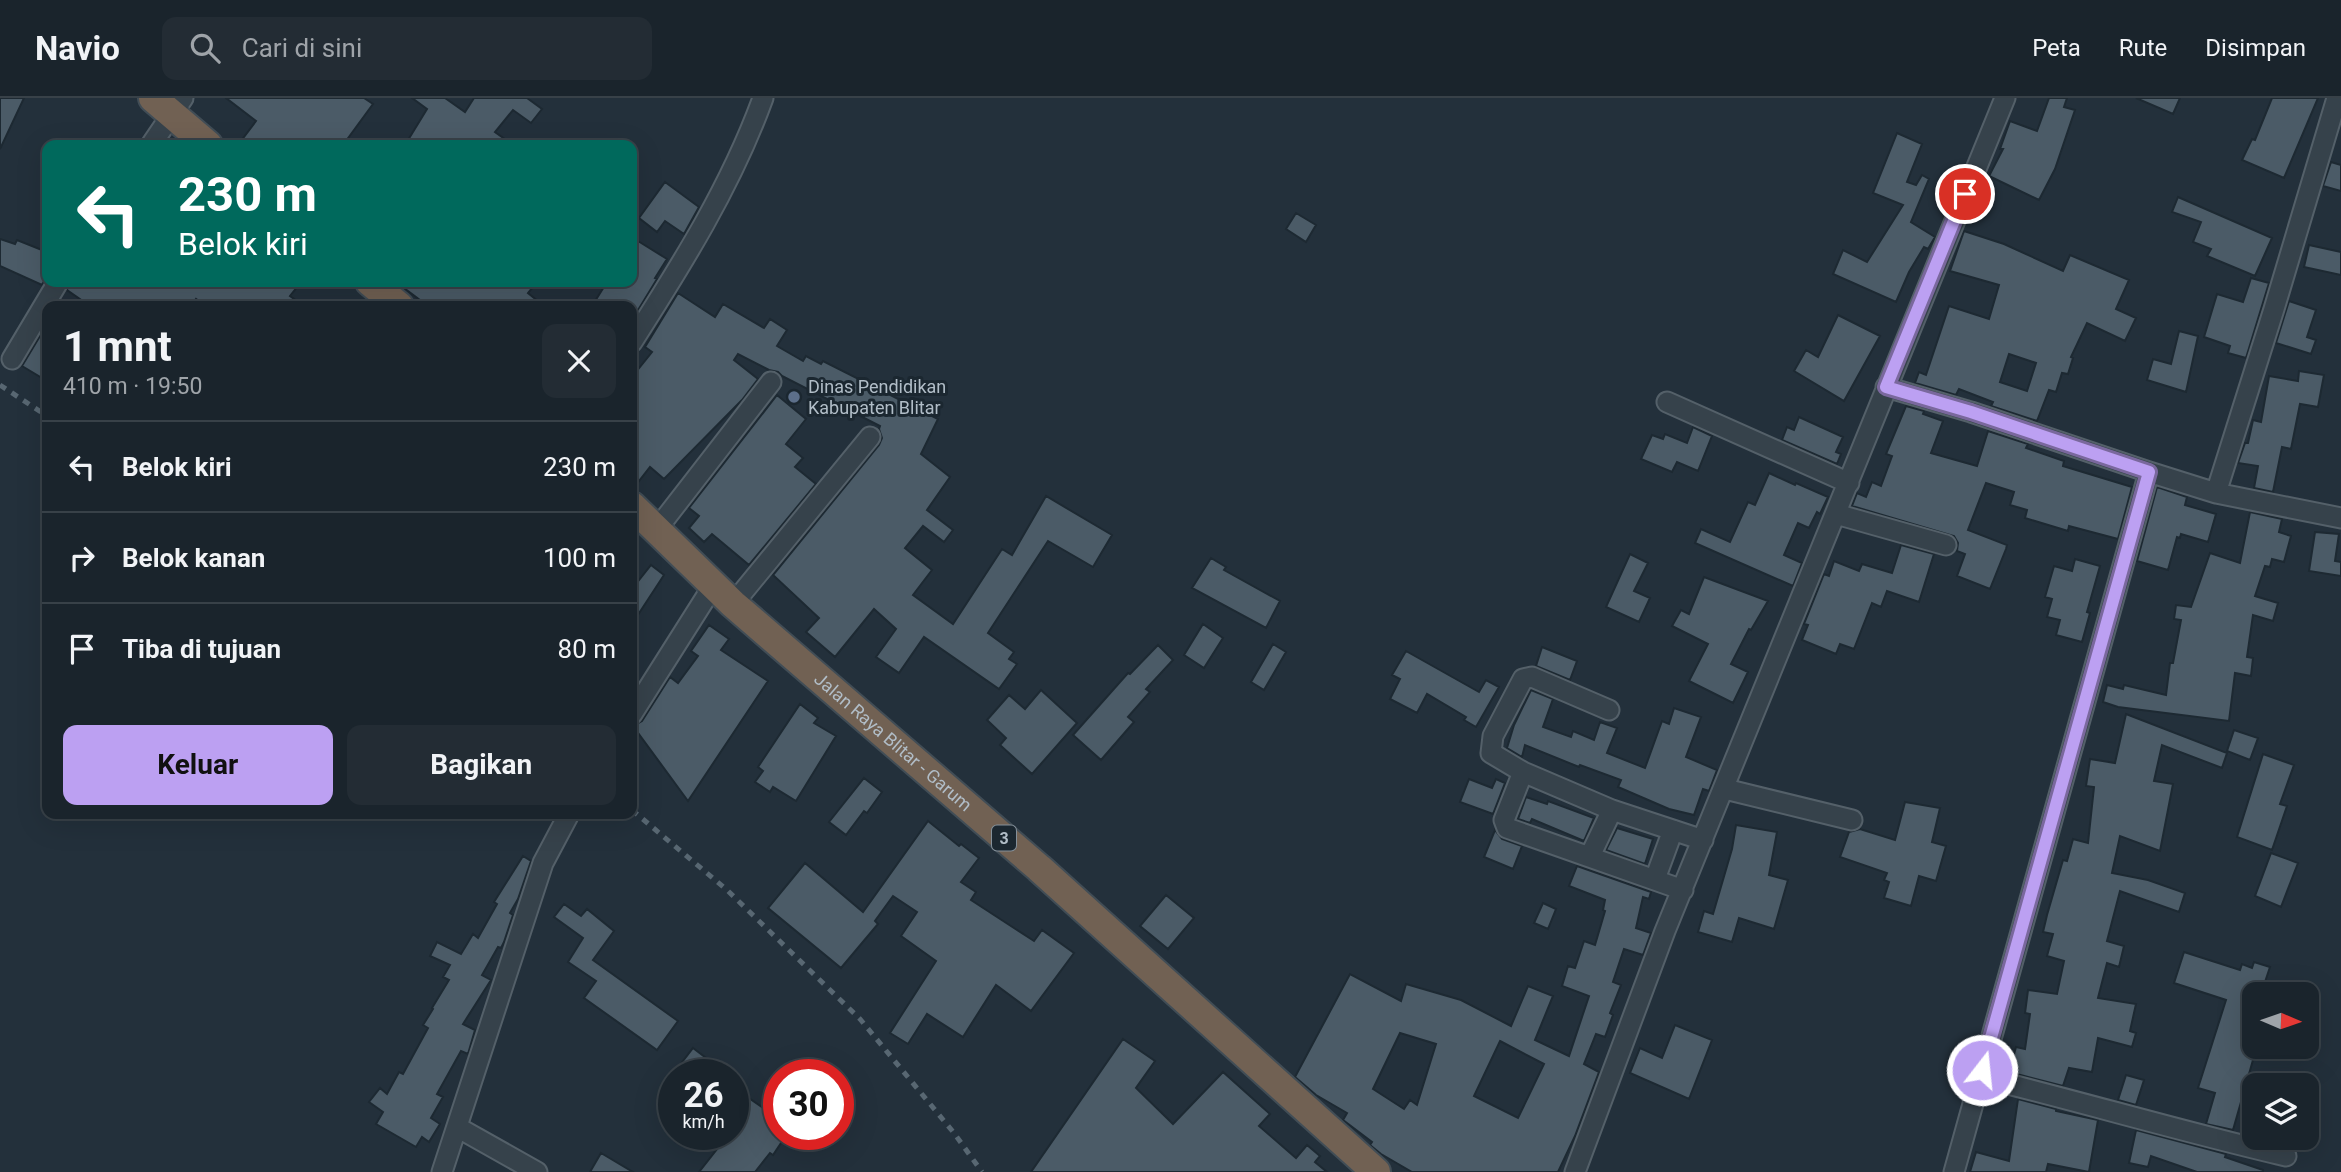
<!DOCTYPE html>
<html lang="id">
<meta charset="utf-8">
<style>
body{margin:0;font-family:Roboto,sans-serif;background:#232c34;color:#f1f3f6;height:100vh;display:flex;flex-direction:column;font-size:26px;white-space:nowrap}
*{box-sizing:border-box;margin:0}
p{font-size:23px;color:#9fa4a9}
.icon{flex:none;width:38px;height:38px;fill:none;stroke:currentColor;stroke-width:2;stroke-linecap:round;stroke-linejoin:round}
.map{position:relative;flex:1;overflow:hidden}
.details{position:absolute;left:42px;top:203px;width:595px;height:518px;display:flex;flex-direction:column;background:#1a242c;border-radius:14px;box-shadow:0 7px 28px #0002,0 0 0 2px #384148}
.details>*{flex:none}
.banner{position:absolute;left:42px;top:42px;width:595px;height:147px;border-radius:14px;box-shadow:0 7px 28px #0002,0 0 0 2px #384148;background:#00695c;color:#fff;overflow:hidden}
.needle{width:46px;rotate:92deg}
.controls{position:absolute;left:2242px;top:884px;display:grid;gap:14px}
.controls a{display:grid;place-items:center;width:77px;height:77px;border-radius:14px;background:#1a242c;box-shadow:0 7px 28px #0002,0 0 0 2px #384148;font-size:35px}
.speed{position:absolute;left:658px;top:961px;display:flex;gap:14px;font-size:35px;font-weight:700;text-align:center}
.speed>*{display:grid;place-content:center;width:91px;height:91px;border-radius:50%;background:#1a242c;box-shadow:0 7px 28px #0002,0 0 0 2px #384148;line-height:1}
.speed small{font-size:18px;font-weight:400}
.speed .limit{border:10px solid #d22;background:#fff;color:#111}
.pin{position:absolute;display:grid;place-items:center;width:60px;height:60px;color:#fff;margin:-30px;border:4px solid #fff;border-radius:50%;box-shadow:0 2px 7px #0007}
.me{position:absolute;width:77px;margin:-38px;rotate:16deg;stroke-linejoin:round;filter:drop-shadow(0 0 5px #0008)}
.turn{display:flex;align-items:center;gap:24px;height:147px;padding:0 21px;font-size:32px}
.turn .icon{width:91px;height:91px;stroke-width:2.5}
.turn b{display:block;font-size:49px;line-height:60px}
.round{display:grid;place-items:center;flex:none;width:74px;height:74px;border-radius:14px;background:#232c34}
.head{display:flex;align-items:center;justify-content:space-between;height:119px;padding:0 21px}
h1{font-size:42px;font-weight:700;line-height:52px}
.primary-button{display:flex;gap:14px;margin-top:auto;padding:14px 21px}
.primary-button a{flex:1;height:80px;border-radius:14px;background:#bca0f2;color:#111;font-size:28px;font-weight:700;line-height:80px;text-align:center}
.primary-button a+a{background:#232c34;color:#f1f3f6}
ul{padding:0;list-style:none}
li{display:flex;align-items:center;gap:21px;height:91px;padding:0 21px;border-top:2px solid #384148}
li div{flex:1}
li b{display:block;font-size:26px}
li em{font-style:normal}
header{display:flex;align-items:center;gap:42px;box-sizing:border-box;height:98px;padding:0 35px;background:#1a242c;border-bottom:2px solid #384148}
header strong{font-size:33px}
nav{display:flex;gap:38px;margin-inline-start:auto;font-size:24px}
.search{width:490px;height:63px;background:#232c34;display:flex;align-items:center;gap:18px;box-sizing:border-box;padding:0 24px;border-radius:14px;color:#9fa4a9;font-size:26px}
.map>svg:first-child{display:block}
</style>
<header>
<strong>Navio</strong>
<div class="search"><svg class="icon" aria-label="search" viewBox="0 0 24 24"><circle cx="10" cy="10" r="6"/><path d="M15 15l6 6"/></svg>Cari di sini</div>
<nav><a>Peta</a><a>Rute</a><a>Disimpan</a></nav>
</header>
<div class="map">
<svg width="2341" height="1074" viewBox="0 0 2341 1074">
<rect width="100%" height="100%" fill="#23303b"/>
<path fill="#4b5b67" stroke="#1d2932" stroke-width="2" fill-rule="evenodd" d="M0 0H24L0 51Z
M226 0H364L373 6 343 47H238L256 23Z
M412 0H445L465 14 474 0H527L542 11 531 25 513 12 495 34 513 47H405L427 11Z
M2049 0H2067L2064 9 2075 12 2055 71 2039 102 1989 78 2003 51H2000L2010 23 2037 33Z
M2136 0H2180L2173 16Z
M2272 0H2318L2284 80 2242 62 2252 41 2255 42Z
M1897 35 1922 46 1907 84 1916 87 1922 77 1929 81 1911 124 1935 139 1928 151 1924 149 1909 174 1896 204 1833 176 1843 152 1867 164 1903 107 1873 95Z
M2331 64 2341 67V93L2323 88Z
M665 84 699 109 684 136 665 123 657 134 639 120Z
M2178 99 2272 140 2255 178 2207 158 2211 151 2193 144 2201 124 2172 114Z
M1296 115 1316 127 1306 144 1286 131Z
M1964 133 2004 146 2063 173 2070 157 2129 182 2116 211 2136 220 2125 243 2087 225 2071 259 2073 260 2068 276 2062 275 2056 294 2049 292 2037 323 1991 308 1993 304 1959 291 1956 297 1915 285 1919 274 1926 277 1949 208 1989 221 1999 187 1950 173ZM2009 256 2036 265 2027 293 2000 284Z
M0 141 15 146 17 142 47 154V178L42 187 0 168Z
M638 143 667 161 655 180 657 181 632 222V208H592L607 184H632V153Z
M2309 147 2341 154V177L2304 169Z
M2251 180 2269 185 2246 260 2228 255 2230 248 2204 239 2217 196 2243 204Z
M70 184H301L290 198 304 208H206L196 201 191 208H90L67 192Z
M396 184H537L528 195 544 208H428Z
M678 195 715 219 723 206 764 230 770 221 787 232 777 248 803 263 806 258 821 266 823 263 938 321 921 356 950 379 927 412 953 432 944 444 923 428 905 450 932 472 913 497 953 526 1002 451 1012 457 1046 398 1112 437 1093 469 1048 443 988 535 1014 554 1009 561 1017 566 999 591 924 539 899 575 876 559 896 531 874 511 835 559 806 534 819 520 773 477 879 347 882 340 879 331 880 328 782 278 778 274 769 272 738 256 734 262 758 281 742 302 664 381 650 369 632 392V279L652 254 645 249Z
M2289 203 2316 212 2307 239 2316 242 2311 256 2276 245Z
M1838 217 1880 238 1844 303 1794 273 1806 252 1818 259Z
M2179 233 2198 238 2186 294 2147 282 2153 261 2171 266Z
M40 238 47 243V283L22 268Z
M2299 273 2324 277 2318 309 2300 306 2291 351 2282 349 2273 394 2254 390 2258 368 2238 365 2245 345H2248L2253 322 2261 324 2269 278 2298 283Z
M777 297 806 321 786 346 803 360 795 369 816 386 749 467 712 436 704 444 689 430 699 418 689 410Z
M1906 308 1924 313 1923 316 1943 323 1931 355 1977 368 1988 333 2028 346 2026 350 2064 363 2063 368 2132 389 2118 441 2069 428 2068 433 2025 420 2027 412 2010 407 2014 394 1986 385 1968 432 2007 447 2006 451 1990 491 1957 478 1965 456 1957 453 1958 445 1954 438 1852 408 1857 395 1866 399 1872 384 1881 388 1892 358 1886 356Z
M1799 319 1843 339 1836 354 1841 356 1837 366 1782 342 1787 329 1794 332Z
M1693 329 1712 338 1698 373 1677 364 1672 374 1641 361 1652 337 1663 341 1665 336 1687 345Z
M1769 375 1795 387 1796 385 1828 399 1820 416 1817 414 1809 430 1798 425 1784 457 1802 465 1793 488 1695 445 1701 431 1730 444 1748 404 1755 407Z
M2157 389 2187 399 2185 407 2216 416 2208 444 2181 436 2180 440 2177 439 2168 472 2137 463Z
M2250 414 2282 421 2279 434 2291 438 2284 464 2272 461 2270 469 2265 468 2255 498 2278 505 2273 523 2253 517 2247 559 2253 560 2251 578 2235 575 2229 623 2118 609 2103 604 2107 587 2123 591 2124 587 2166 597 2170 565H2173L2181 522 2174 521 2176 507 2191 509 2210 455 2240 465Z
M2315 434 2339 436 2335 463 2341 464V478L2309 473Z
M1901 447 1934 456 1919 504 1887 493 1881 509 1872 505 1854 551 1840 546 1836 556 1802 542 1808 527 1804 526 1824 476 1829 478 1834 463 1859 473 1862 466 1892 475Z
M1630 456 1648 465 1634 493 1650 500 1639 524 1606 509Z
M1211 460 1226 469 1224 472 1280 503 1266 530 1192 490Z
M2075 461 2100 468 2087 514 2090 515 2082 544 2056 537 2060 522 2047 519 2052 501 2045 499 2054 468 2072 473Z
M651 467 664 477 632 526V491Z
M1704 479 1768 503 1751 532 1749 531 1731 566 1748 574 1733 605 1689 583 1708 546 1672 528 1681 512 1689 516Z
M1203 526 1223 540 1204 570 1184 557Z
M709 527 729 541 721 552 768 583 688 703 633 628 642 623 670 579 678 585 698 558 691 553Z
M1273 546 1286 554 1264 592 1251 584Z
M1158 547 1173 562 1146 591 1150 594 1128 619 1134 624 1101 662 1073 637 1128 575 1130 576Z
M1542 549 1577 563 1570 582 1536 568Z
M1406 553 1479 594 1486 582 1499 589 1476 629 1464 622 1466 619 1427 596 1417 615 1390 601 1400 581 1392 577Z
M1041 592 1077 625 1032 676 1000 647 1006 640 987 622 1009 597 1025 611Z
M1531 592 1553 601 1543 629 1571 639 1573 633 1594 642 1600 624 1617 630 1607 655 1645 670 1662 623 1669 626 1674 610 1701 619 1686 659 1717 672 1709 693 1703 691 1694 717 1669 711 1618 689 1621 682 1580 667 1579 669 1525 647 1522 659 1507 650 1514 627Z
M800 606 818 620 814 625 836 638 796 703 773 689 770 694 755 684 763 673 758 669Z
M2126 616 2227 655 2222 670 2162 647 2154 683 2173 686 2160 753 2120 738 2112 775 2148 782 2185 795 2179 814 2120 793 2107 843 2124 848 2119 869 2107 865 2098 900 2136 906 2130 933 2136 935 2132 949 2098 940 2092 974 2069 970 2063 988 2009 974 2016 949 2025 951 2030 916 2025 915 2028 892 2057 896 2064 863 2047 858 2053 836 2043 834 2047 817 2063 762 2067 763 2073 741 2088 745 2094 689 2086 688 2090 661 2115 665Z
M2234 632 2258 640 2250 662 2227 653Z
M2263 656 2294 667 2280 706 2287 708 2272 752 2237 739Z
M864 680 882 694 867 715 864 713 846 737 829 724Z
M1469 681 1492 690 1496 681 1505 685 1493 716 1460 704Z
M1526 699 1547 706 1548 703 1594 720 1584 743 1532 721 1530 725 1518 721Z
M1905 704 1940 710 1932 744 1946 748 1936 783 1919 778 1911 808 1884 800 1889 784 1884 782 1887 775 1840 759 1849 734 1860 731 1895 742Z
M928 723 959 748 961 746 979 760 961 784 976 794 971 802 1034 843 1042 832 1074 855 1031 913 996 887 963 939 927 916 908 946 890 935 936 863 901 838 917 814 893 798 875 823 878 826 841 870 768 810 805 765 863 814Z
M1736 727 1777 734 1769 777 1788 782 1774 831 1739 820 1732 844 1698 834 1704 813 1713 816 1732 751Z
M1617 730 1653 741 1645 766 1606 752Z
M1495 732 1502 741 1522 748 1513 771 1484 759Z
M2271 755 2298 765 2281 809 2255 798Z
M523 758 531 763 518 801 510 815 513 817 504 844 501 850 498 849 482 877 491 882 463 926 475 932 468 956 461 953 437 996 443 999 431 1020 440 1026 429 1044 422 1039 416 1049 376 1026 383 1014 369 1004 380 990 387 996 399 974 403 976 428 930 423 927 433 911 432 910 449 882 443 879 450 867 430 858 437 844 461 856 473 836 478 840 497 806 494 804Z
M1577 768 1651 794 1649 801 1643 799 1636 830 1651 835 1643 857 1624 851 1613 884 1621 887 1610 915 1613 917 1605 939 1596 936 1584 966 1599 974 1575 1038 1558 1074H1412L1381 1056 1370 1047 1372 1044 1343 1022 1347 1015 1316 997 1295 979 1350 876 1401 903 1406 886 1461 902 1511 928 1528 888 1553 898 1535 942 1569 958 1589 898 1562 888 1568 868 1575 870 1584 843 1595 847 1605 813 1603 812 1605 802 1569 788ZM1400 935 1436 946 1417 1007 1410 1002 1404 1011 1373 991ZM1500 943 1544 966 1518 1020 1474 998Z
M1166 797 1194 820 1168 851 1140 828Z
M1543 805 1556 811 1548 831 1534 825Z
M564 806 581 818 587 811 614 833 593 862 678 923 657 952 584 900 596 883 568 864 583 840 554 819Z
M2184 854 2240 872 2242 866 2252 870 2254 864 2270 869 2262 893 2254 891V948H2257L2233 1032 2206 1026 2215 995 2198 990 2226 902 2174 885Z
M1675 927 1712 942 1689 1001 1630 975 1640 950 1662 960Z
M1123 941 1155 963 1136 990 1173 1026 1223 974 1270 1016 1259 1028 1296 1060 1307 1047 1320 1058 1315 1064 1327 1074H1031Z
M693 950 727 976H673Z
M2126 977 2144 982 2136 1007 2118 1002Z
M733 989 769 1014 770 1012 779 1018V1036H787L773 1057 770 1055 755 1074H699L729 1036H733Z
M2018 1001 2056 1011V1013L2098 1022 2089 1074 2048 1066 2046 1074H1970L1976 1054 2009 1063Z
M2136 1032 2226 1056 2225 1059 2263 1072V1074H2197L2151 1058 2148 1069 2129 1065Z
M601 1055 633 1074H590Z"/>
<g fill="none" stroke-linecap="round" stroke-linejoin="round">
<g stroke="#546069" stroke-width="23">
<path id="minor" d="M151 47 183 0
M632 244C682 166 731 88 763 0
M12 261 58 184
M1886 289 1971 314 2149 374 2216 395 2341 420
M1667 304 1849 385
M2216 395 2274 211 2337 0
M1836 416 1946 447
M657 431 771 284
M733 506 870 339
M1609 612 1532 579 1523 581 1493 638 1491 655 1523 674 1612 712 1703 742
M632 616 713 488
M1523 674 1504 722 1507 730 1683 792
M1725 691 1852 722
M1590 758 1612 712
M1655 781 1673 732
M1980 979C2082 1004 2183 1034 2286 1058
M457 1029 537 1074
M442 1074 543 765 569 716
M1575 1074 1665 833 2005 0
M1954 1074 2149 374"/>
</g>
<g stroke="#414d56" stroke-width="32">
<g id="highway">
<path d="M153 0 208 47"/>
<path d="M370 184 399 208"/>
<path id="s1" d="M632 408 733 506 1039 770 1376 1074"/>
</g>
</g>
<use href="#minor" stroke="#36424b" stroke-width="19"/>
<use href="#highway" stroke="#716153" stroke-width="28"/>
<path stroke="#586772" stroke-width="5" stroke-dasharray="7 7" stroke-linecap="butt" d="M0 287 47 318
M632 712 727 792 860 921 954 1035 982 1074"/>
</g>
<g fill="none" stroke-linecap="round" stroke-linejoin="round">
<g stroke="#7a689d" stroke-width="18">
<path id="route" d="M1965 96 1886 289 1971 314 2149 374 1982 972"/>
</g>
<use href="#route" stroke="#bca0f2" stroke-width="12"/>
</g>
<circle fill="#5c6f8a" stroke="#1b2730" stroke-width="2.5" cx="794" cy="299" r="7"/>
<g text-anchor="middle" stroke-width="6" stroke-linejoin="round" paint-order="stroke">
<rect fill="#1b2730" stroke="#84909a" stroke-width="2" x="992" y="727.5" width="24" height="25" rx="5"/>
<g font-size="16" font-weight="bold" fill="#b1bdc7">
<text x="1004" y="746">3</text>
</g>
<g font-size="18" fill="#b1bdc7" stroke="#1b2730" text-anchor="start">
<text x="808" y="295">Dinas Pendidikan<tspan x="808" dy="21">Kabupaten Blitar</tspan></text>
</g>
<g font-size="18" fill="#b1bdc7" stroke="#1b2730">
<text dy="6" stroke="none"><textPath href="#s1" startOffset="352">Jalan Raya Blitar - Garum</textPath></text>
</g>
</g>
</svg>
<div class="controls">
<a><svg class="needle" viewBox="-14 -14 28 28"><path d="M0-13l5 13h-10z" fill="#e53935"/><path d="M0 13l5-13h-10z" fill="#9fa4a9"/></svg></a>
<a><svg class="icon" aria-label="layers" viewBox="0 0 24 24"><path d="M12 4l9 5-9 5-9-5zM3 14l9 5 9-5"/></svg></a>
</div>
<div class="speed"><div>26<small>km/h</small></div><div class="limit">30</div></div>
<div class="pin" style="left:1965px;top:96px;background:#d93025"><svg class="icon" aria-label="arrive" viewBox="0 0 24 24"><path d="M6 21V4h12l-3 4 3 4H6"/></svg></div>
<svg class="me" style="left:1982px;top:972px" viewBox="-20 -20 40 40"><circle r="17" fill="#bca0f2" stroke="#fff" stroke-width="3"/><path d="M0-11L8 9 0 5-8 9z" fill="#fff"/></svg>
<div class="banner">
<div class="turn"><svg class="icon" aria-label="left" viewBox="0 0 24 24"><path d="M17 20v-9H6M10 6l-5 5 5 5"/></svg><div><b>230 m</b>Belok kiri</div></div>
</div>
<section class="details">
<div class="head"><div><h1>1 mnt</h1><p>410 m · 19:50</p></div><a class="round"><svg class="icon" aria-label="close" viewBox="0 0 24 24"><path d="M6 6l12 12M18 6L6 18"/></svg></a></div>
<ul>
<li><svg class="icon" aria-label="left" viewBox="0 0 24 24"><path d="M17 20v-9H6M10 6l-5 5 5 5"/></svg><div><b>Belok kiri</b></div><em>230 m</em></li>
<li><svg class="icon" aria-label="right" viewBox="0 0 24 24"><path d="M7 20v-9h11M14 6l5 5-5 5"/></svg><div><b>Belok kanan</b></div><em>100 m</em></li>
<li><svg class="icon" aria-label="arrive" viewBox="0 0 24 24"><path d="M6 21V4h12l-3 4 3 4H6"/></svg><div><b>Tiba di tujuan</b></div><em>80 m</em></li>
</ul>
<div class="primary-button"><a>Keluar</a><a>Bagikan</a></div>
</section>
</div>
